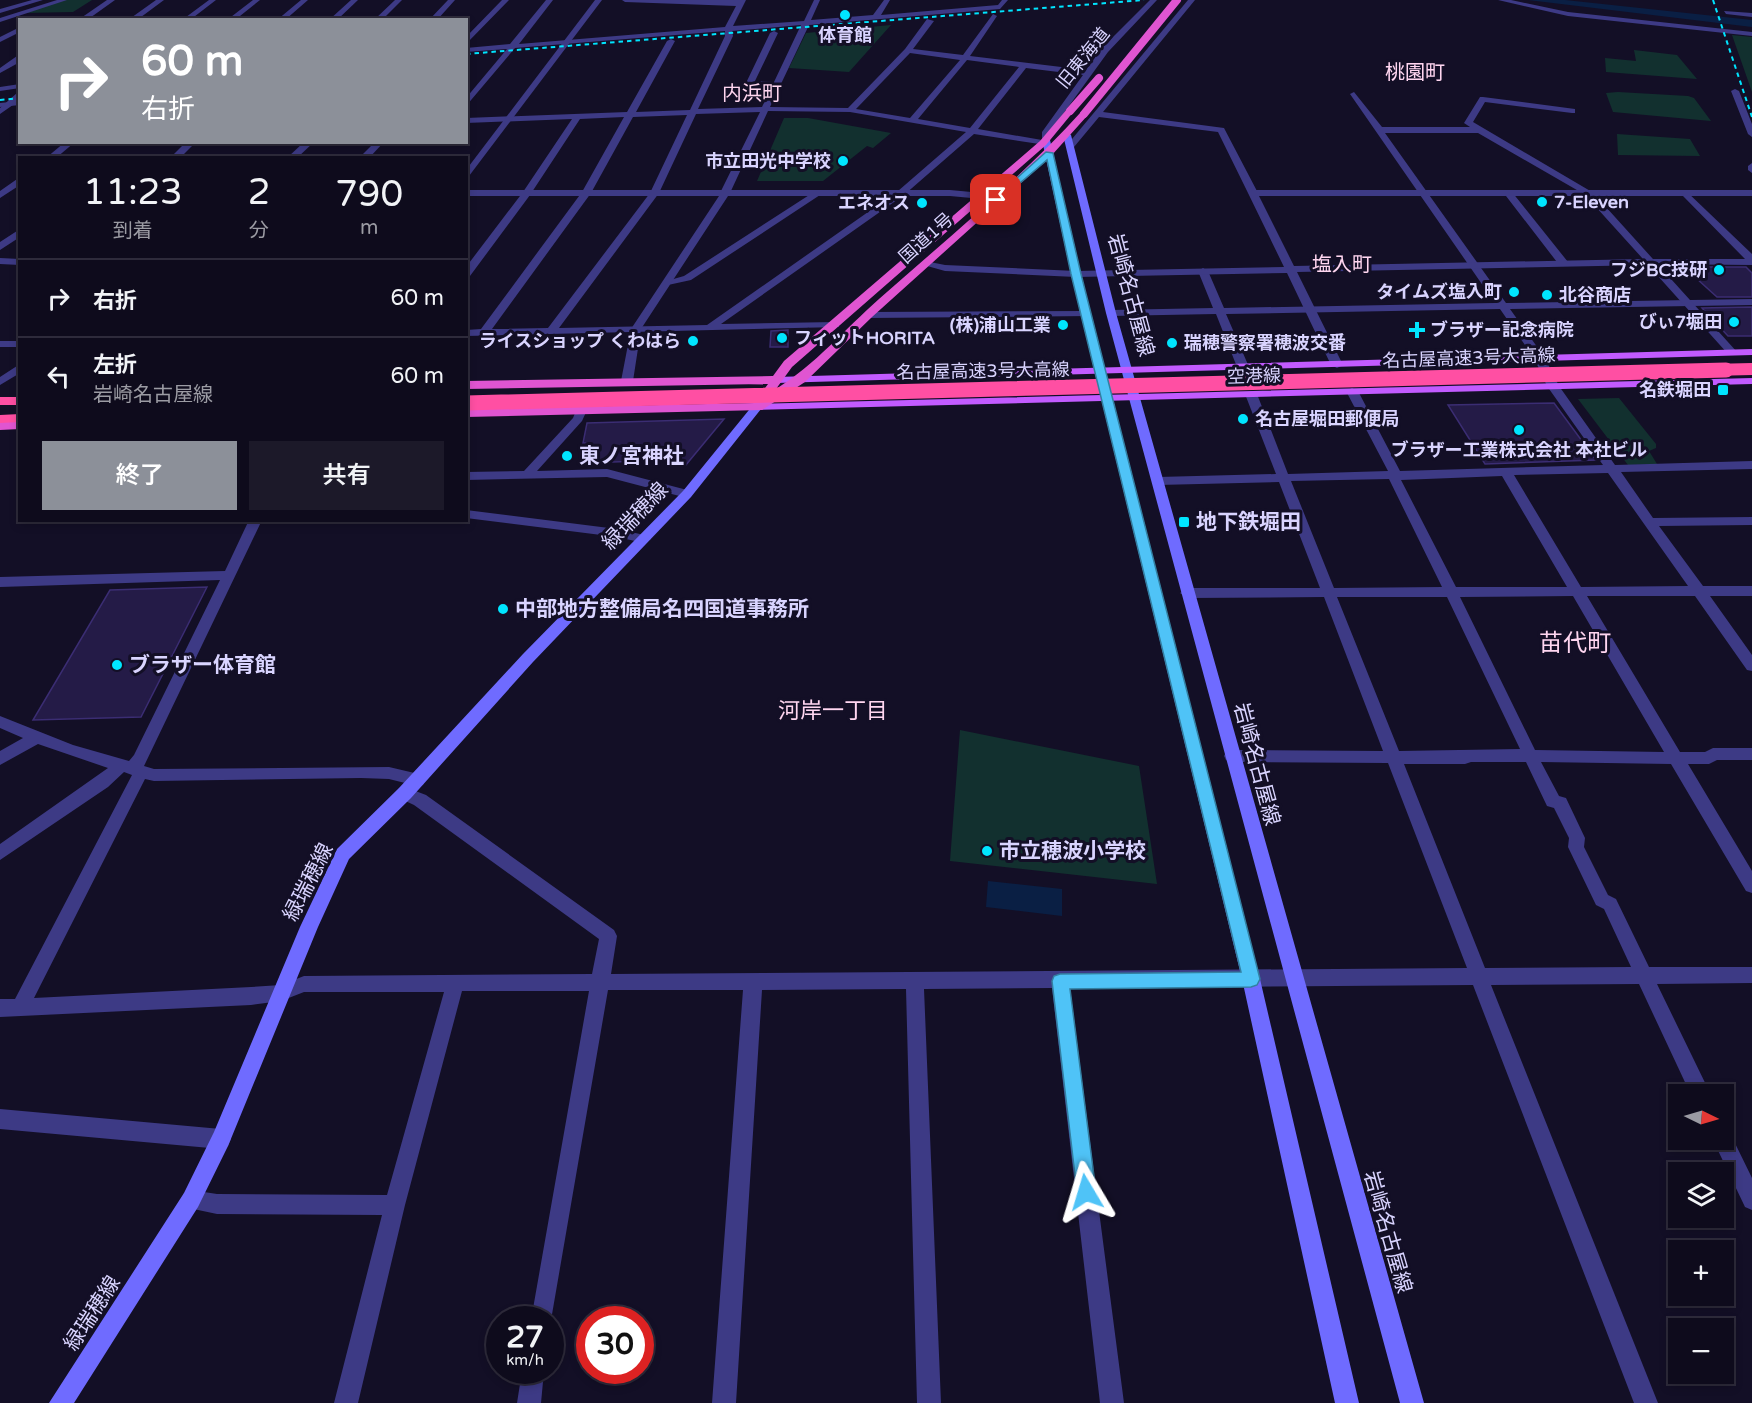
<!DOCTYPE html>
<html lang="ja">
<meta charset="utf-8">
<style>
body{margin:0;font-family:"Varela Round","Noto Sans JP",sans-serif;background:#1c1929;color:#f1f3f6;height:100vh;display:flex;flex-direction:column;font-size:22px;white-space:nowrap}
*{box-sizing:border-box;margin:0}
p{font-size:20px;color:#9b9ba3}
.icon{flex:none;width:33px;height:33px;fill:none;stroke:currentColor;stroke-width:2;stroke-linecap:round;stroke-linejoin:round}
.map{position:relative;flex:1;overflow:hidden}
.details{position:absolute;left:18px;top:156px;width:450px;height:366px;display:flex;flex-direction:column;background:#0e0b1c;border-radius:0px;box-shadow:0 3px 9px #0003,0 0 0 2px #2e2b3b}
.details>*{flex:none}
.guide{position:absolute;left:18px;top:18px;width:450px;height:126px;border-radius:0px;box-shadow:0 3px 9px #0003,0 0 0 2px #2e2b3b;background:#8c9099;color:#fff;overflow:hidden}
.needle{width:39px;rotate:95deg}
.fabs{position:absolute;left:1668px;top:1084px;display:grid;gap:12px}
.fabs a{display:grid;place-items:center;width:66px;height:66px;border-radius:0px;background:#0e0b1c;box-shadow:0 3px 9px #0003,0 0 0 2px #2e2b3b;font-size:30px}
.speed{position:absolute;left:486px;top:1306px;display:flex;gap:12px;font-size:30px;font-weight:700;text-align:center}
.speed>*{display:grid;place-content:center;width:78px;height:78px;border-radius:50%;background:#0e0b1c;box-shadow:0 3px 9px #0003,0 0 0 2px #2e2b3b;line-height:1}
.speed small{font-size:15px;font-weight:400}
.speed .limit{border:9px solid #d22;background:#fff;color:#111}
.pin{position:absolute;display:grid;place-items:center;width:51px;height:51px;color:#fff;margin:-26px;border-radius:12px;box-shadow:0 3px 9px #0006}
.me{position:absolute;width:66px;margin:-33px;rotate:353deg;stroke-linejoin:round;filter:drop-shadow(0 0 4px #0008)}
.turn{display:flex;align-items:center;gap:21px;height:126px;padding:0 24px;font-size:27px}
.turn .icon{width:78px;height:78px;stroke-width:2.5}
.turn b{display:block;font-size:42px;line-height:51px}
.eta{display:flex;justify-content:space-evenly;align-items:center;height:102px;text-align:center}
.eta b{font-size:36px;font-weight:600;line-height:42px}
.button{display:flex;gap:12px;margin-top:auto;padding:12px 24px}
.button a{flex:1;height:69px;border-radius:0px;background:#8c9099;color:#fff;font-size:24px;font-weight:600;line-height:69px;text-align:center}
.button a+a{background:#1c1929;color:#f1f3f6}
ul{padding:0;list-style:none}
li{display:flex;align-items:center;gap:18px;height:78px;padding:0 24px;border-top:2px solid #2e2b3b}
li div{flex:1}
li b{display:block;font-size:22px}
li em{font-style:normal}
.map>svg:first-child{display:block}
</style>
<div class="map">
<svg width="1752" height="1403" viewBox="0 0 1752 1403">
<rect width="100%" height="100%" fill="#130f26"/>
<path fill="#12302f" d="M64 0H92L73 12 24 13Z
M891 25 849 72 789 68 806 33Z
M1732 35 1752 37V92Z
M1634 50 1677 55 1697 79 1606 72 1605 58 1636 61Z
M1618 92 1688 96 1694 98 1711 121 1613 112 1606 93Z
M784 118H808L891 133 873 148 867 146 823 181H757Z
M1617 134 1690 139 1700 156 1618 155Z
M1619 398 1656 444V448L1649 451 1657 464 1628 465 1578 399Z
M960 730 1139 766 1157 884 950 861Z"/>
<path fill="#0a1f44" d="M1528 0H1565L1752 20V27Z
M988 881 1062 889V916L986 907Z"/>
<path fill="#241b47" stroke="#3b2d73" stroke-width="1.5" d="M1693 267H1746L1752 273V297H1717L1685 268Z
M1752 307V336H1728L1702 308Z
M788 330V347H770L771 331Z
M1554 403 1596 460 1485 464 1448 405Z
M724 419 685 466 670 460 584 463 588 443H583L587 423Z
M207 587 141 717 33 720 110 590Z"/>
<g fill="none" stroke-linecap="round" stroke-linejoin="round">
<path fill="#3d3a85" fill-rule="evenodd" d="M57 0H67L0 22V18Z
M107 0H115L87 20H78Z
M209 0H216L190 20H182Z
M253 0H260L235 20H227Z
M301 0H308L285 20H277Z
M351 0H358L337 20H329Z
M395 0H402L382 20H374Z
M502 0H509L466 44V37Z
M546 0H553L519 44 725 27 736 6 625 2 622 0H746L733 26 804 21 814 0H820L811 20 873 15 884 0H890L881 15 998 5 1002 0H1008L1000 9 809 25 770 107 848 108 905 49 927 19 934 21 913 49 963 55 993 14 997 16 970 56 1086 70 1102 48 1150 0H1157L1108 52 1050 132V140L1046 145 974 134 904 195 721 324 835 322 839 323V327L466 336V330L481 329 582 192 624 117 580 119 530 195 470 276 466 277V267L523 192 572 119 466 123V118L627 112 667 41 671 39 675 41 636 112 690 110 725 36V31L515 48 466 106V98L507 49 466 52V48L510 44ZM801 25 774 82 755 81 778 33 774 31 770 33 746 83 772 86 762 107 698 109 733 36 732 31ZM910 53 960 60 910 118 856 109ZM967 60 1019 67 970 128 918 119ZM1026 68 1083 75 1042 132V140L978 129ZM768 111 850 112 966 132 898 191 707 325 559 328 659 193 696 114 760 112 720 193 725 196 730 193ZM687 115 650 193 548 328 492 329 591 193 633 117Z
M1188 0H1195L1103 112 1224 128 1258 193 1256 195 1248 193 1218 132 1099 117 1074 147 1067 145Z
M20 27V32L0 42V37Z
M17 56H20V62L0 73V68Z
M20 84V88L0 91V87Z
M1735 89 1739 91 1752 124V137L1748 134 1731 91Z
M1354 92 1382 127H1470L1464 123 1480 97H1483L1575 109V113H1572L1485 102 1473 122 1592 192V196L1589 197 1478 133H1385L1506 303 1752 299V305L1510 309 1545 358 1559 386 1615 465 1752 461V469L1621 472 1653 518 1752 517V525L1659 526 1703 586H1752V596H1710L1752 655V671L1747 670 1695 596H1587L1680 752H1705L1713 748H1752V760H1717L1709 764H1688L1752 871V893L1746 891 1671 764 1541 762 1559 796 1566 798 1585 838 1584 847 1608 895 1616 899 1649 967H1752V983L1657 984 1711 1095H1691L1639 984 1491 985 1658 1403H1634L1473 985 1070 988 1124 1403H1100L1052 988 924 989 941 1403H917L906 989 762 990 736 1403H712L743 990H608L550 1326V1320H531L589 991H462L405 1205 358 1403H334L382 1215 217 1214 184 1207 181 1200 184 1193 191 1190 217 1194 387 1195 444 992H304L281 1001 251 1005 0 1017V999H15L132 775 124 772 108 787 0 860V844L108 768 38 744 0 765V751L23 738 0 728V716L73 745 129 761 134 755 220 580 0 587V577L225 571 249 520H262L144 766 154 769 389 767 423 775 425 780 423 785 417 786 389 779 361 778 154 781 145 779 34 998 251 987 281 985 304 976 592 974 599 939 414 805 399 798 397 793 399 788 405 787 426 795 614 930 617 936 611 974 1467 968 1388 763 1232 762 1226 760 1224 756 1226 752 1232 750 1383 751 1324 597 1187 598 1180 593 1187 588H1320L1279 482 1158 485 1152 481 1158 477 1276 474 1245 394 1251 391 1257 394 1288 474 1388 471 1346 391 1352 388 1358 391 1400 471 1603 465 1547 386 1534 358 1500 309 1226 314 1249 367 1243 370 1237 367 1216 314 1111 316 1106 313 1111 310 1213 308 1198 271 1203 268 1208 271 1224 308 1495 303 1350 94ZM1608 473 1688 586 1581 587 1514 475ZM1502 476 1567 587H1456L1401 480ZM1389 479 1442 587 1334 588 1291 481ZM1573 596 1664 752 1535 750 1460 597ZM1337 597H1447L1520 749 1399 751ZM1471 762H1526L1547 806 1554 808 1569 838 1568 847 1596 905 1604 909 1631 967 1485 968 1404 764H1465Z
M20 101V105L0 107V103Z
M65 142H75L56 158H46Z
M186 142H196L180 158H170Z
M375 142H384L369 158H359Z
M1752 163V173L1748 170V166Z
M20 177V185L0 198V191Z
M817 190 822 193 820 195 691 280 668 285 663 282 684 276Z
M1685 190 1752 254V265L1648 264V260L1652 259H1745L1682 195 1680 193Z
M1506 192H1512L1568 262V266H1560L1506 196Z
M20 229V237L0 250V242Z
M0 258 20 259V265L0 264Z
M1086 311 1090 312V316L868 318 863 315 868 312Z
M0 341H20V347H0Z
M581 407 587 410 582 421 537 471 607 469 691 491V497L687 498 607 477 466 480V472L524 471 573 418 577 408Z
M466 510 617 529 649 536 651 539 644 543 617 537 466 518Z
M0 1109 221 1129 228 1132 231 1139 228 1146 221 1149 0 1129Z
M1724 1130 1730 1133 1752 1178V1210L1745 1207 1713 1140H1724Z
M522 1371H544L541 1403H517Z"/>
<path fill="#3d3a85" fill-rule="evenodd" d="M32 0H43L0 13V9Z
M156 0H164L137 20H128Z
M448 0H455L437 20H429Z
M595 0H602L466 180V170Z
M1498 0H1511L1568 12 1752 32V36L1568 16Z
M1724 11 1752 13V17L1726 14Z
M17 93H20V100L0 114V108Z
M304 142H314L297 158H287Z
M466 190H950L982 193 987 196 982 199 950 196H728L641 329 633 381 627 384 621 381 631 329 719 196H466Z
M1253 190H1752V196H1596L1737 352 1728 354 1648 265 1297 272 1343 365 1337 368 1331 365 1287 273 1076 277 945 271 920 264 925 261 945 265 1076 271 1284 267 1248 193ZM1259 196H1586L1643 259 1294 266Z
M20 364V373L0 385V377Z"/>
<path fill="#6f6bff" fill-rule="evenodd" d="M1067 132 1071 135 1116 313 1424 1403H1400L1106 313 1063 135Z
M1046 137 1050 140 1081 274 1260 979 1359 1403H1335L1242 979 1071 274 1042 140Z
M757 404 761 405V409L691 497 533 662 411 798 349 859 318 927 228 1146 198 1207 74 1403H49L184 1193 214 1132 300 927 337 849 399 788 523 654 683 491 753 405Z"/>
<path fill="#c25bff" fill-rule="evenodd" d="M1752 349V355L776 383 770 380 776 377Z
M1752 378V384L757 410 751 407 757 404Z"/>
<path fill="#e055d1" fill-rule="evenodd" d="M1067 109 1074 111 1046 145 792 367 776 389C815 365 845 329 879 299 948 238 1019 180 1081 112H1087V116L1052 155 872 317 805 382 762 410 466 417V409L754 403 768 384 466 389V381L773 376 784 361 1040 141Z
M20 421V429L0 430V422Z"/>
<path fill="#ff4fa3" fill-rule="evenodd" d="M0 397H20V405H0Z
M20 414V422L0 423V415Z"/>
<path stroke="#00e5ff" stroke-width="2" stroke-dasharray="4.5 4" stroke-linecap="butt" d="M1713 0 1752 117
M466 54 1144 0
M0 100 20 98"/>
<path stroke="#e055d1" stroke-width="8" d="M1070 111 1099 78
M1084 114 1177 0"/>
<path stroke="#ff4fa3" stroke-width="12" d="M1669 371 1752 369"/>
<path stroke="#ff4fa3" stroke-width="15" d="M466 403 1726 370"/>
</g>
<path fill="#4fc3f7" stroke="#337fa1" stroke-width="1.5" d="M1046 152 1053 153 1081 274 1260 979 1257 985 1251 987 1070 989 1096 1192 1093 1199 1086 1201 1080 1199 1077 1192 1052 981 1054 976 1060 974 1241 972 1071 274 1047 160 999 201 992 200Z"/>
<g fill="#00e5ff" stroke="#130f26" stroke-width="2">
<circle cx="845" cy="15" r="6"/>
<circle cx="843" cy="161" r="6"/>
<circle cx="1542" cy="202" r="6"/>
<circle cx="922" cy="203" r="6"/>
<circle cx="1719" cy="270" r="6"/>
<circle cx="1514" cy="292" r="6"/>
<circle cx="1547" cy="295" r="6"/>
<circle cx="1734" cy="322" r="6"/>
<circle cx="1063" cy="325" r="6"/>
<path d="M1414 321h6v6h6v6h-6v6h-6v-6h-6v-6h6z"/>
<circle cx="782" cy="338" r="6"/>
<circle cx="693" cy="341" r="6"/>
<circle cx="1172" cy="343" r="6"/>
<rect x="1717" y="384" width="12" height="12" rx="3"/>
<circle cx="1243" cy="419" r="6"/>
<circle cx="1519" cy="430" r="6"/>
<circle cx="567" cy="456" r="6"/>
<rect x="1178" y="516" width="12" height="12" rx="3"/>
<circle cx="503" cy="609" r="6"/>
<circle cx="117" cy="665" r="6"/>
<circle cx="987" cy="851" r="6"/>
</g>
<g text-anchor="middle" stroke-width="6" stroke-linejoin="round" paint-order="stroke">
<g font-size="18" font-weight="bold" fill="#d9d4ff" stroke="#130f26" text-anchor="end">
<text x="845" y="41" text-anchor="middle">体育館</text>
<text x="831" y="167">市立田光中学校</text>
<text x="1554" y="208" text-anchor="start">7-Eleven</text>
<text x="910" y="209">エネオス</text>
<text x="1707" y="276">フジBC技研</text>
<text x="1502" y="298">タイムズ塩入町</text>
<text x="1559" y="301" text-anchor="start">北谷商店</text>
<text x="1722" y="328">びぃ7堀田</text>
<text x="1051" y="331">(株)浦山工業</text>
<text x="1430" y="336" text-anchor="start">ブラザー記念病院</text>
<text x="794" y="344" text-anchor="start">フィットHORITA</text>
<text x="681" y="347">ライスショップ くわはら</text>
<text x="1184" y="349" text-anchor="start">瑞穂警察署穂波交番</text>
<text x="1711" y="396">名鉄堀田</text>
<text x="1255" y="425" text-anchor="start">名古屋堀田郵便局</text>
<text x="1519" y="456" text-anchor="middle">ブラザー工業株式会社 本社ビル</text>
</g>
<g font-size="18" fill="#d9d4ff" stroke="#130f26">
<text transform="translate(1083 58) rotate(-51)" y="6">旧東海道</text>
<text transform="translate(926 238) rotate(-42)" y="6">国道1号</text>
<text transform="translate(1469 358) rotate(-2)" y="6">名古屋高速3号大高線</text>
<text transform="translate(983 371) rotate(-1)" y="6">名古屋高速3号大高線</text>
<text transform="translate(1254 376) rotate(-2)" y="6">空港線</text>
</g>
<g font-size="20" fill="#ffd6f0" stroke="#130f26">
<text x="1415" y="79">桃園町</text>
<text x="752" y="100">内浜町</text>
<text x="1342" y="271">塩入町</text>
</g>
<g font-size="21" fill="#d9d4ff" stroke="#130f26">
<text transform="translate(1131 295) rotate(75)" y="7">岩崎名古屋線</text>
<text transform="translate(635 516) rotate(-46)" y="7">緑瑞穂線</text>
<text transform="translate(1257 764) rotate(75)" y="7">岩崎名古屋線</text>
<text transform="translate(308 882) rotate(-63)" y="7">緑瑞穂線</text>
<text transform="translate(1388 1232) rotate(74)" y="7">岩崎名古屋線</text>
<text transform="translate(92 1313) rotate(-57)" y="7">緑瑞穂線</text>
</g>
<g font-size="21" font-weight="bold" fill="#d9d4ff" stroke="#130f26" text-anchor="start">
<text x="579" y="463">東ノ宮神社</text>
<text x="1196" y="529">地下鉄堀田</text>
<text x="515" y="616">中部地方整備局名四国道事務所</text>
<text x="129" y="672">ブラザー体育館</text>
<text x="999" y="858">市立穂波小学校</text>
</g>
<g font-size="22" fill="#ffd6f0" stroke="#130f26">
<text x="833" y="718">河岸一丁目</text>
</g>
<g font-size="24" fill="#ffd6f0" stroke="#130f26">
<text x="1575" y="651">苗代町</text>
</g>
</g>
</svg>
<div class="fabs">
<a><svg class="needle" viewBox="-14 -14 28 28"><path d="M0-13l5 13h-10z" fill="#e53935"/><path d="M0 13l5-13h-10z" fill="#9b9ba3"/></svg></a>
<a><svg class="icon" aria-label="layers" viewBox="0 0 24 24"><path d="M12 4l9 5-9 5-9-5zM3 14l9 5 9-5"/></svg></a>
<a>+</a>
<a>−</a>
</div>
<div class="speed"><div>27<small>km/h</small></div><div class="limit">30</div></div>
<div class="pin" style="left:996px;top:200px;background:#d93025"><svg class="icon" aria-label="arrive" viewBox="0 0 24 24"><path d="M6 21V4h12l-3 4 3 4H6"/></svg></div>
<svg class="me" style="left:1086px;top:1192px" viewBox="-20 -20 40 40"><path d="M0-17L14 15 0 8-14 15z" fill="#4fc3f7" stroke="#fff" stroke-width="4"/></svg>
<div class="guide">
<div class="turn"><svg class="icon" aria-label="right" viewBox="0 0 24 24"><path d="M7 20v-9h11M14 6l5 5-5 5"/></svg><div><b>60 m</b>右折</div></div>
</div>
<section class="details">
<div class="eta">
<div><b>11:23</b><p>到着</p></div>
<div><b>2</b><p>分</p></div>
<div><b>790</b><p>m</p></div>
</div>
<ul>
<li><svg class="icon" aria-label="right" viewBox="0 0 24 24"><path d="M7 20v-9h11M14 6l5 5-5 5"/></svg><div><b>右折</b></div><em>60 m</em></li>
<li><svg class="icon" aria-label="left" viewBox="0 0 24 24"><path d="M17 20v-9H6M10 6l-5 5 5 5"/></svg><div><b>左折</b><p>岩崎名古屋線</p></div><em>60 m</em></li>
</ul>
<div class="button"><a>終了</a><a>共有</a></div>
</section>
</div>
